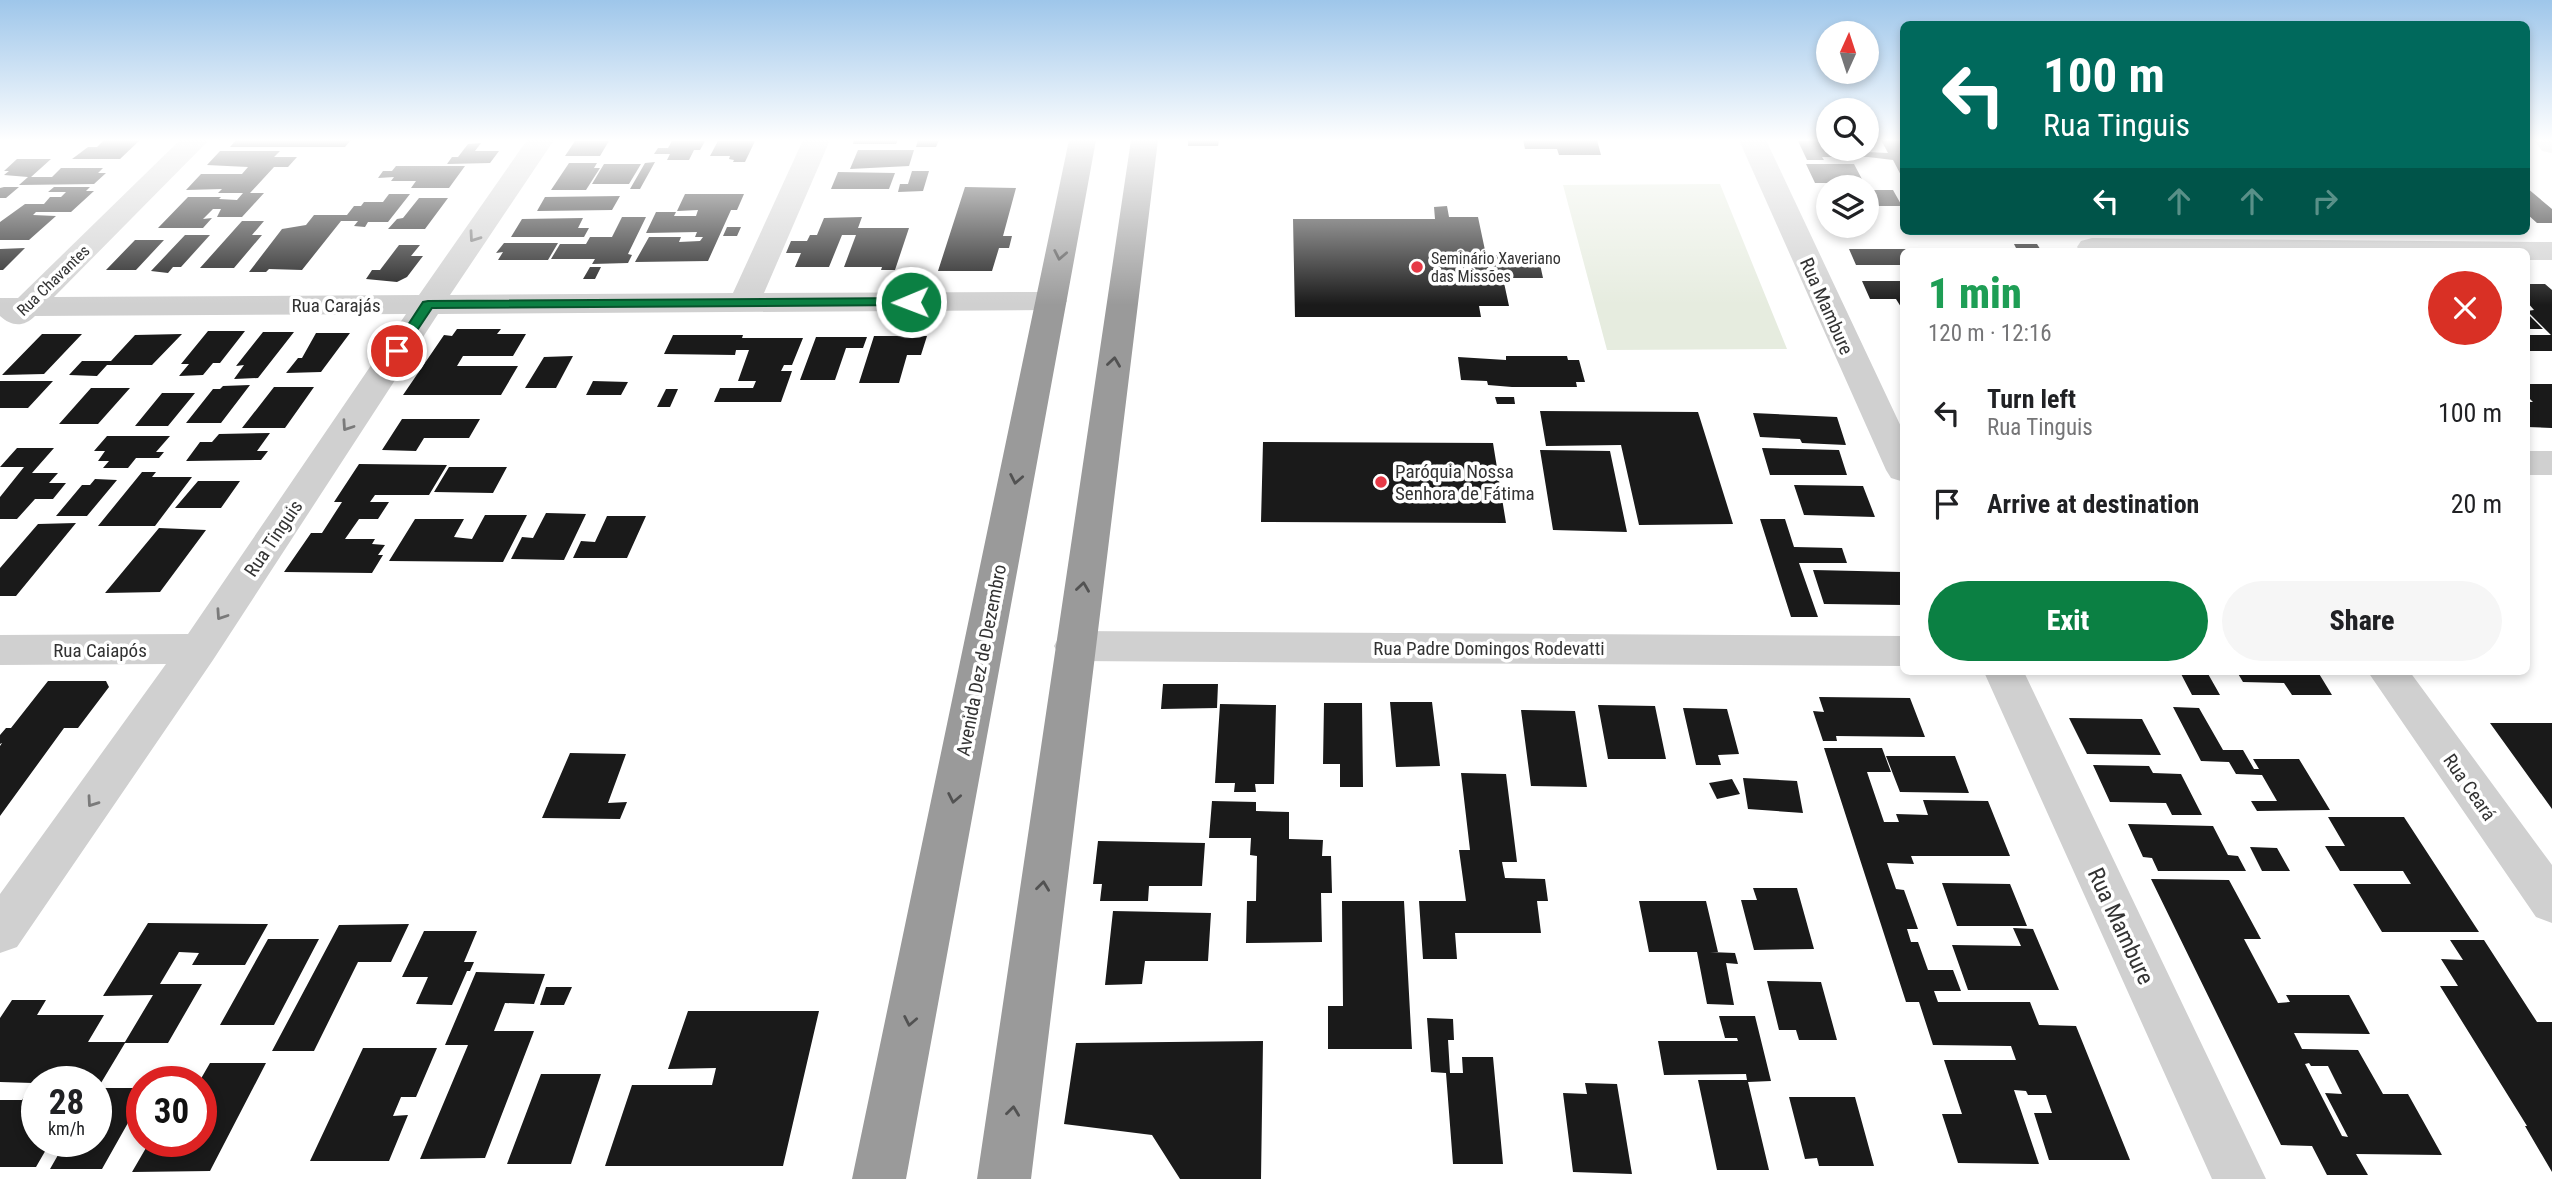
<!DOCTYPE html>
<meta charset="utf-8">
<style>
body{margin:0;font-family:"Roboto Condensed",sans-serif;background:#f6f6f6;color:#202124;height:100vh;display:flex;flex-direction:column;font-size:26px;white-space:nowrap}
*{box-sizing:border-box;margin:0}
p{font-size:23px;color:#757577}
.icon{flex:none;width:38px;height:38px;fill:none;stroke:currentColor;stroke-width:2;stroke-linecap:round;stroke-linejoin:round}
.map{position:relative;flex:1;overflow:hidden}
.details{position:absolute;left:1900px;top:248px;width:630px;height:427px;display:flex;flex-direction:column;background:#fff;border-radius:10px;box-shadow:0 4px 10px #0003}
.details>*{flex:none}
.banner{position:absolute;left:1900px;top:21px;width:630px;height:214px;border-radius:10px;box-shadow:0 4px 10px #0003;background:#00695c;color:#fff;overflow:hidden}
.needle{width:46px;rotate:3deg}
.fabs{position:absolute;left:1816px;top:21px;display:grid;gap:14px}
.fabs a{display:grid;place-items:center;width:63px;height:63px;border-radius:50%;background:#fff;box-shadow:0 4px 10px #0003;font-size:35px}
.speed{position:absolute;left:21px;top:1066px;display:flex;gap:14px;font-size:35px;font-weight:700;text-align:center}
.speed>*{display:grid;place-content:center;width:91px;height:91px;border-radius:50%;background:#fff;box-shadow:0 4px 10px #0003;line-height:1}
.speed small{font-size:18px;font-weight:400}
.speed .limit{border:10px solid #d22;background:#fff;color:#111}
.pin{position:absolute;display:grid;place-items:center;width:60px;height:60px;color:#fff;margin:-30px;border:4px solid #fff;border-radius:50%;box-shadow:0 2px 7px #0007}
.me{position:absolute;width:77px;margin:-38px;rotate:269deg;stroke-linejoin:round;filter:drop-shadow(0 0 5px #0008)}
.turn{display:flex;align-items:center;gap:24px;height:147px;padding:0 28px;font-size:32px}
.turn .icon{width:91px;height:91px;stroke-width:2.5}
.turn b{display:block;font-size:49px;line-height:60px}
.lanes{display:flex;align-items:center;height:66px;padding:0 28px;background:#0003;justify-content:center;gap:35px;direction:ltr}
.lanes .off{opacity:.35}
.round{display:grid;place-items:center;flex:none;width:74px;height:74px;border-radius:37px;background:#f6f6f6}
.head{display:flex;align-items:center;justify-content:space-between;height:119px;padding:0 28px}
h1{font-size:42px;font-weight:800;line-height:52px;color:#1e9e55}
.button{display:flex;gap:14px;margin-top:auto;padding:14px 28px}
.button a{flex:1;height:80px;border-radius:42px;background:#0b8043;color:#fff;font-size:28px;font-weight:800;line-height:80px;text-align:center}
.button a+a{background:#f6f6f6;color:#202124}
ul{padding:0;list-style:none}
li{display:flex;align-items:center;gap:21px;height:91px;padding:0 28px}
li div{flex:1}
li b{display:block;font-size:26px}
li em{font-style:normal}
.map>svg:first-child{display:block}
</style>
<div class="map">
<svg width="2552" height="1179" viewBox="0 0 2552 1179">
<rect width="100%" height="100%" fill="#fff"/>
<path fill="#e6ecdf" d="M1720 184 1787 349 1607 350 1563 185Z"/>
<path fill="#1a1a1a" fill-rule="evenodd" d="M104 140H140L120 159H72L88 147H97Z
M236 140H351L345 147H230Z
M854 140H898L896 144H853Z
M918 140H939L936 147H916Z
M1188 140H1219L1218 146H1188Z
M1523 140H1597L1601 155H1559L1557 149H1525Z
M1881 140H1904V181L1893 160 1868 157H1822L1824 160H1807L1798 141H1829V149H1864L1866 152 1888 153Z
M575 141H609L600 156H565Z
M672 141H705L700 150H694L689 160H667L670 154H654L658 148H668Z
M718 141H755L745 162H733L734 160 729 159 730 156H710Z
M481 143 475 151H499L490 163 447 164 452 157H458L468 144Z
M858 150H914L909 166 850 169Z
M220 151H280L274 157H297L288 167H274L250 193H264L242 217H217L221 209H213L203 219 212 218 203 228H158L188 197H221L219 199 237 200 243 193H218L222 189 186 190 201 174H242L248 167 207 165Z
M17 159H51L31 177H52L61 168H103L98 173H106L94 184 19 185 28 177 4 175 9 171H4Z
M655 162 640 189H630L645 163Z
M569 163H597L594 168H600L586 190H551Z
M604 164H641L629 184H592Z
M1806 164H1854L1864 183H1815Z
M396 166H465L449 188H411L416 181H391L394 177 378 178 383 171H392Z
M912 171H929L923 191 898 192 900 184H908Z
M838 172 895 173 889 189H831Z
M4 187H19L6 198H0V188Z
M54 187H90L86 191H94L71 212H36L33 215 56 216 29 240H0V222L25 204H44L50 197H61L66 192H48Z
M965 187 1016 188 1003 236H1012L1009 248H999L992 271H938Z
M2527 188 2552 209V223H2537L2527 214Z
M1867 190H1893L1902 206H1873L1877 213H1867Z
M389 194H410L388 222H368L365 227 354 226 358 221H341L302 270 269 269 266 272H249L282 229 306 225 314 215H347L354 206H361L364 202H383Z
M685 194H744L737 210H731L708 261 635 262 649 237H681L679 242 700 241 703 237H695L697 232 646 233 656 212H676L674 216H696L698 210 677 211Z
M620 196 612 210 537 211 545 197Z
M419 198H448L425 229H388L397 219 403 218Z
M1447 206 1449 217H1478L1486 255H1538L1543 278H1503L1509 306H1479L1481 317H1295L1293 219H1435L1434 207Z
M622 217H646L628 254 632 255 628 263 592 264 595 259H551L560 244H586L590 237H612Z
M862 217 858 228H909L895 270H881L882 267H844L856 235H842L829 267H795L801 253H786L791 241H807L810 235H817L824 218Z
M583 218 578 228H589L584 237H511L522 219Z
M242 221H264L252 235H262L234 268H200Z
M727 227H741L737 236H723Z
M185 235H210L181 267H173L168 273 151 271Z
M135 240H164L136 270H106Z
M504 243H558L548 260H498L503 252 496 253Z
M2014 244H2037L2042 252H2018Z
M399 245H420L411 256H423L407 277 397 282 366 279 372 270H380Z
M25 248 3 270H0V249Z
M1849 249H1913L1915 252H1904V265H1856Z
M590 267H601L595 279H583Z
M1862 281H1904V307H1901L1896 299H1870Z
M2527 284H2545L2552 290V351H2527V335H2551L2527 311 2534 310 2527 302Z
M2527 313 2543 329H2527Z
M457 329H501L497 334H526L513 356H463L457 366H518L501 395H403L444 335 452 336Z
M208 331H245L220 363H213L203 375 179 376 189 364H181Z
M263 332H294L258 378 234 379 244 365 236 366Z
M316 333H350L321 372 286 373 298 358H302Z
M42 334H82L44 374 2 375Z
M182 334 152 365H107L97 376 69 375 82 361H111L135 335Z
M673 335H743L742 338H803L792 365H784L781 371H792L781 402H714L720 388H753L756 381H738L749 350H736L735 355 664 354Z
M874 336H927L921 355H907L899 383H859Z
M816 337H867L863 348H846L835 380H800Z
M573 356 556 388H525L544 357Z
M1506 356H1567L1568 360H1579L1585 382H1576L1577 387H1512L1488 385 1487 381 1461 380 1458 357 1506 360Z
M0 381H53L28 408H0Z
M593 381 628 382 621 395H586Z
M2527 384H2552V428L2527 427V402H2533L2527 396Z
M250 385 221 423H186L213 389H220L223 386Z
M274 387H314L285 428H242Z
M91 388H130L98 424H59Z
M666 389H678L670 407H657Z
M162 393H195L168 426H135Z
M1495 397H1514L1515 404H1497Z
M1540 411 1698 412 1733 524 1639 525 1621 445 1546 446Z
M1753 413 1837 417 1846 445 1802 443 1800 439 1760 437Z
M402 419H480L469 438H424L416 451 382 450Z
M270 433 257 451H268L261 460 186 461 200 442H212L219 434Z
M107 436H170L156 452H164L159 458H136L128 468H103L109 461H98L105 451H94Z
M1263 442 1493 443 1506 523 1261 522Z
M17 448H54L32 473H58L49 483H66L53 499H35L17 519H0V497L24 467H0Z
M1762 448 1839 450 1847 475H1770Z
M1540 450 1610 451 1627 532 1553 530Z
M359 464 447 465 429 495H375L370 502H389L378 519H359L345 539H375L372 544 385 545 378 555H383L372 573 284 572 311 533H322L342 502H334Z
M449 467H507L493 493 434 492Z
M142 472H156L152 477H192L155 526H98Z
M95 479 117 480 87 516H56L82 485H90Z
M198 481H240L221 508H175Z
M1794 485 1863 486 1875 517 1804 515Z
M546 513 586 514 564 560 511 559 522 537 533 538Z
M485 515H527L503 562 389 561 415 519H464L454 537 472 539Z
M607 516H646L627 558H573L581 541 595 542Z
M1760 519H1785L1794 547 1842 548 1847 563H1799L1818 617H1791Z
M76 523 16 596H0V568L38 524Z
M159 528 206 530 160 592 105 593Z
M1813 570 1902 572 1904 605 1824 604Z
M2180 672H2207L2220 695H2192Z
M2237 672H2318L2332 695H2292L2284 683 2243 682Z
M48 681H106L109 687 78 728H64L0 816V746L2 743 0 744V735L6 728H11Z
M1163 684H1218L1217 708 1161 709Z
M1819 697 1910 698 1925 737 1836 736 1837 741H1823L1813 711 1824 712Z
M1390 702H1432L1440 766 1396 767Z
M1324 703H1362L1363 787H1340V764H1323Z
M1220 704 1276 705 1274 784H1255L1256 792H1234L1235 783H1215Z
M1598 705 1655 706 1666 759H1608Z
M2173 707 2199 708 2223 750H2243L2254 769H2259L2253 759H2299L2330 810 2257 811 2251 801H2277L2262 775 2236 774 2229 762 2201 761Z
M1683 708 1727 709 1739 754 1718 755 1721 765H1696Z
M1521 710 1575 711 1587 787 1531 786Z
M2069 718 2142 719 2161 755 2087 754Z
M2490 723H2552V809Z
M1824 748H1882L1891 772H1867L1884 822H1899L1896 814 1928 815 1923 800 1988 801 2010 856H1911L1914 864 1887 863 1896 889 1904 890 1918 929H1907L1911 942H1918L1928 970H1953L1961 991H1934L1938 1002H2030L2039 1025 2076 1026 2130 1160H2049L2034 1113H2052L2046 1095H2028L2026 1091 2014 1090 2039 1164 1958 1163 1942 1114H1962L1944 1060H2016L2011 1046 1933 1045 1919 1002H1906Z
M570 753 626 754 608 803 627 802 620 819 542 818Z
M1886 756H1955L1969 793 1900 792Z
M2093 765 2149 766 2153 773 2181 774 2202 815H2172L2166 803 2110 802Z
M1461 773 1506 774 1517 862H1502L1505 878 1545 879 1548 901H1537L1541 933H1455L1457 959H1423L1419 901H1466L1459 850H1470Z
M1743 778 1797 781 1803 813 1748 809Z
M1732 779 1740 794 1717 799 1709 783Z
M1212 801 1256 802V811L1289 812V839L1323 840 1322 856H1331L1332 893H1321L1322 942 1246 943 1247 901H1256L1257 856 1250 855 1251 838H1209Z
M2328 817H2404L2479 932H2382L2353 884H2411L2403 871H2340L2325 846H2345Z
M2128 824 2213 826 2228 855 2238 856 2246 871H2158L2152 858 2143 857Z
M1098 841 1205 843 1202 886H1149L1148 901H1100L1102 884H1093Z
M2250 847 2277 848 2290 871H2262Z
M2151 879 2229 880 2261 939H2244L2278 1003 2290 1002 2286 995H2349L2370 1034 2294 1033 2302 1049 2358 1050 2383 1094H2408L2442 1155 2356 1154 2368 1175H2327L2312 1146 2281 1145ZM2309 1063 2311 1066H2328L2342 1094 2325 1093 2348 1137 2342 1136 2305 1064Z
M1942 883 2010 884 2027 926H1957Z
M1753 888H1797L1814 949 1754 950 1741 900H1757Z
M1342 901H1404L1412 1049H1328V1006H1343Z
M1639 901H1706L1718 952H1710L1735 953 1738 964 1726 963 1734 1005 1707 1004 1697 952H1649Z
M1113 911 1211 913 1208 961H1145L1142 984 1105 985Z
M148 923 268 924 245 965H192L199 953 179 952 160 984H202L168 1043H125L98 1088H142V1098L102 1169H50L66 1141H96V1082H37V1141H51L36 1167H0V1100H22L33 1083 0 1082V1018L12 1000H46L37 1015H104L88 1042H125L153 995 103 996Z
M409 924 391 962H358L314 1051H272L339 925Z
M2013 928 2033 929 2059 990H1968L1952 945 2021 946Z
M424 931H477L464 962H474L470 971H467L452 1005 416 1004 428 977H402Z
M268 939H319L274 1025H220Z
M2450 940H2484L2537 1022H2552V1172L2525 1126H2527L2440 986H2458L2441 959 2463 960Z
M476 972 545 974 534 1004 505 1003 494 1031H534L485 1158 420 1159 468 1045H445Z
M1767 981 1821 982 1837 1040H1799L1796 1030H1779Z
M546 987H572L564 1005H540Z
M688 1011H819L783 1166H605L632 1085H712L716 1068 668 1069Z
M1719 1016H1755L1771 1081 1748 1082 1769 1170H1717L1698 1080H1747L1746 1074 1664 1075 1658 1041H1738L1737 1038H1725Z
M1427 1018 1453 1019 1454 1040H1448L1450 1073H1463L1462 1057H1493L1503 1164H1453L1446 1073 1431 1072Z
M1263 1041 1261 1179H1180L1152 1135 1064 1124 1076 1043Z
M363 1048H437L416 1097H401L393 1116 408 1115 389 1161H310Z
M210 1063H266L210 1171 132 1172 150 1141H201L199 1082Z
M541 1074H601L571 1164H507Z
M1585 1083 1617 1084 1632 1174 1573 1172 1563 1093 1587 1094Z
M1789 1097H1855L1874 1166H1819L1817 1158 1805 1159Z"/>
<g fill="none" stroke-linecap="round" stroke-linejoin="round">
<path fill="#d0d0d0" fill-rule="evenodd" d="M180 140H209L54 297 419 295 527 140H554L450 295 733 293 803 140H830L764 293 1051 292 1062 294 1067 301 1062 308 1051 310 438 314 213 660 17 947 0 953V894L166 664 0 665V635L188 634 406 314 35 316C23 328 11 326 0 316V298H18Z
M1739 140H1766L1904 433V482L1891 478 1886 470Z
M2534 140H2552V153L2542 151Z
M2092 238 2552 242V260H2527V252H2081L2077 247 2081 241Z
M2527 451H2552V475H2527Z
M1074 631 1904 636V666L1074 661 1060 657 1054 646 1060 635Z
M1984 672H2024L2266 1179H2212Z
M2368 672H2410L2552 865V923L2536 917Z"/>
<path fill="#9a9a9a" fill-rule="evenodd" d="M1069 140H1096L906 1179H852Z
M1131 140H1158L1031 1179H977Z"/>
</g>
<defs><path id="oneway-chevron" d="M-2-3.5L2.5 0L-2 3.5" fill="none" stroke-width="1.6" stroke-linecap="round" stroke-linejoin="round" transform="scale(1.75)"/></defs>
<g stroke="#7a7a7a">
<use href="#oneway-chevron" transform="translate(474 237) rotate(125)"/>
<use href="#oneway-chevron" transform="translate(347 426) rotate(124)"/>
<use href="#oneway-chevron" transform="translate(221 615) rotate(124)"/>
<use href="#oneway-chevron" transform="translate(92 802) rotate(125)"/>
</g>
<g stroke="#525252">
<use href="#oneway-chevron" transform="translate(1060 255) rotate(101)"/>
<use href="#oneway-chevron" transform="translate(1114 362) rotate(-82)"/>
<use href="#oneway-chevron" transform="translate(1016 479) rotate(101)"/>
<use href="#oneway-chevron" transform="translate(1083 587) rotate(-82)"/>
<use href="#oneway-chevron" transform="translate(954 798) rotate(101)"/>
<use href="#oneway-chevron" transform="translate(1043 886) rotate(-83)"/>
<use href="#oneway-chevron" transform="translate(910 1021) rotate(101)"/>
<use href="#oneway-chevron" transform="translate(1013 1111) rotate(-83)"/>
</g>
<linearGradient id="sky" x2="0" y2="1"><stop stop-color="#9ec6ea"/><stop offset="0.46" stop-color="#fff"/><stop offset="1" stop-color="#fff" stop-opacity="0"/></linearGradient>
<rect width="2552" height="305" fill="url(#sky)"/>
<path fill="#0b8043" stroke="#07532c" stroke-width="2" d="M911 298 918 302 916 305 432 308 402 353 397 355 391 351 423 302 428 301Z"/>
<g fill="#e63946" stroke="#fff" stroke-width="2.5">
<circle cx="1417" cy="267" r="7"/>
<circle cx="1381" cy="482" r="7"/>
</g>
<g text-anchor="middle" stroke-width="7" stroke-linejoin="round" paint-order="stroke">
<g font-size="16" fill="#333" stroke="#fff" text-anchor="start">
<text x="1431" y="264">Seminário Xaveriano<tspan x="1431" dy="18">das Missões</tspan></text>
</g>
<g font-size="16" fill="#333" stroke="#fff">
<text transform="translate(53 280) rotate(-44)" y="6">Rua Chavantes</text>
</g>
<g font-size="19" fill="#333" stroke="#fff">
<text x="336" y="312">Rua Carajás</text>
<text transform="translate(1827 306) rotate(66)" y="7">Rua Mambure</text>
<text transform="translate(273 538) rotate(-56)" y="7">Rua Tinguis</text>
<text x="1489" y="655">Rua Padre Domingos Rodevatti</text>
<text x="100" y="657">Rua Caiapós</text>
<text transform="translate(981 660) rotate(-79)" y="7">Avenida Dez de Dezembro</text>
<text transform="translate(2470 787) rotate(55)" y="7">Rua Ceará</text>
</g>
<g font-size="19" fill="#333" stroke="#fff" text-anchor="start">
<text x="1395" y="478">Paróquia Nossa<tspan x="1395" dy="22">Senhora de Fátima</tspan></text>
</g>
<g font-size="23" fill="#333" stroke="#fff">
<text transform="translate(2121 926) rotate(65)" y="8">Rua Mambure</text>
</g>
</g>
</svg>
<div class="fabs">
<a><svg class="needle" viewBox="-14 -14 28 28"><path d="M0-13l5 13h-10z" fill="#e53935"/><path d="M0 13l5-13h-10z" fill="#757577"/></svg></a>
<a><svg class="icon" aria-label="search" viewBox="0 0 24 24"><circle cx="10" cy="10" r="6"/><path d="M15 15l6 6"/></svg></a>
<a><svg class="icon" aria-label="layers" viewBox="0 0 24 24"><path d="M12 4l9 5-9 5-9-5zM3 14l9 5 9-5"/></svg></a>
</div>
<div class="speed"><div>28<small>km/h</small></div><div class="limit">30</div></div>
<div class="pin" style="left:397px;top:351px;background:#d93025"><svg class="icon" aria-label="arrive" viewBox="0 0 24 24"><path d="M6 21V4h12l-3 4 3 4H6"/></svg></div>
<svg class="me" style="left:911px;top:302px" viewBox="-20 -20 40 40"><circle r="17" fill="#0b8043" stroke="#fff" stroke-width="3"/><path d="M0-11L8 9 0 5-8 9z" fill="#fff"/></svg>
<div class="banner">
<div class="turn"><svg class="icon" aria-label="left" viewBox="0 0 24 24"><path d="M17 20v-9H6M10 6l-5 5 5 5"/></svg><div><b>100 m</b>Rua Tinguis</div></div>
<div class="lanes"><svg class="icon" aria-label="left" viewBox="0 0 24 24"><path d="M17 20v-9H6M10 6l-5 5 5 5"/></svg><svg class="icon off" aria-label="ahead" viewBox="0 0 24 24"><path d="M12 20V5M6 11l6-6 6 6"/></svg><svg class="icon off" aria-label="ahead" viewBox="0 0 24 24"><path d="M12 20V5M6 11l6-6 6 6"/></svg><svg class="icon off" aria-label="right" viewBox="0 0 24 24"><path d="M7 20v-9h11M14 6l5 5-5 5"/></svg></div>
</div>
<section class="details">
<div class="head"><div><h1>1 min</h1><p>120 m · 12:16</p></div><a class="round" style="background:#d93025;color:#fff"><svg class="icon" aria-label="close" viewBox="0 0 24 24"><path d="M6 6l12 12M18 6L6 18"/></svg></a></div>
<ul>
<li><svg class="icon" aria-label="left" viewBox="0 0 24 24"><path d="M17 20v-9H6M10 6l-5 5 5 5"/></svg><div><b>Turn left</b><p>Rua Tinguis</p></div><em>100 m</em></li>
<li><svg class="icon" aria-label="arrive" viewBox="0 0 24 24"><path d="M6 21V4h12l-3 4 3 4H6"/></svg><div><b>Arrive at destination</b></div><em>20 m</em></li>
</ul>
<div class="button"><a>Exit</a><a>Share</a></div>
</section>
</div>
